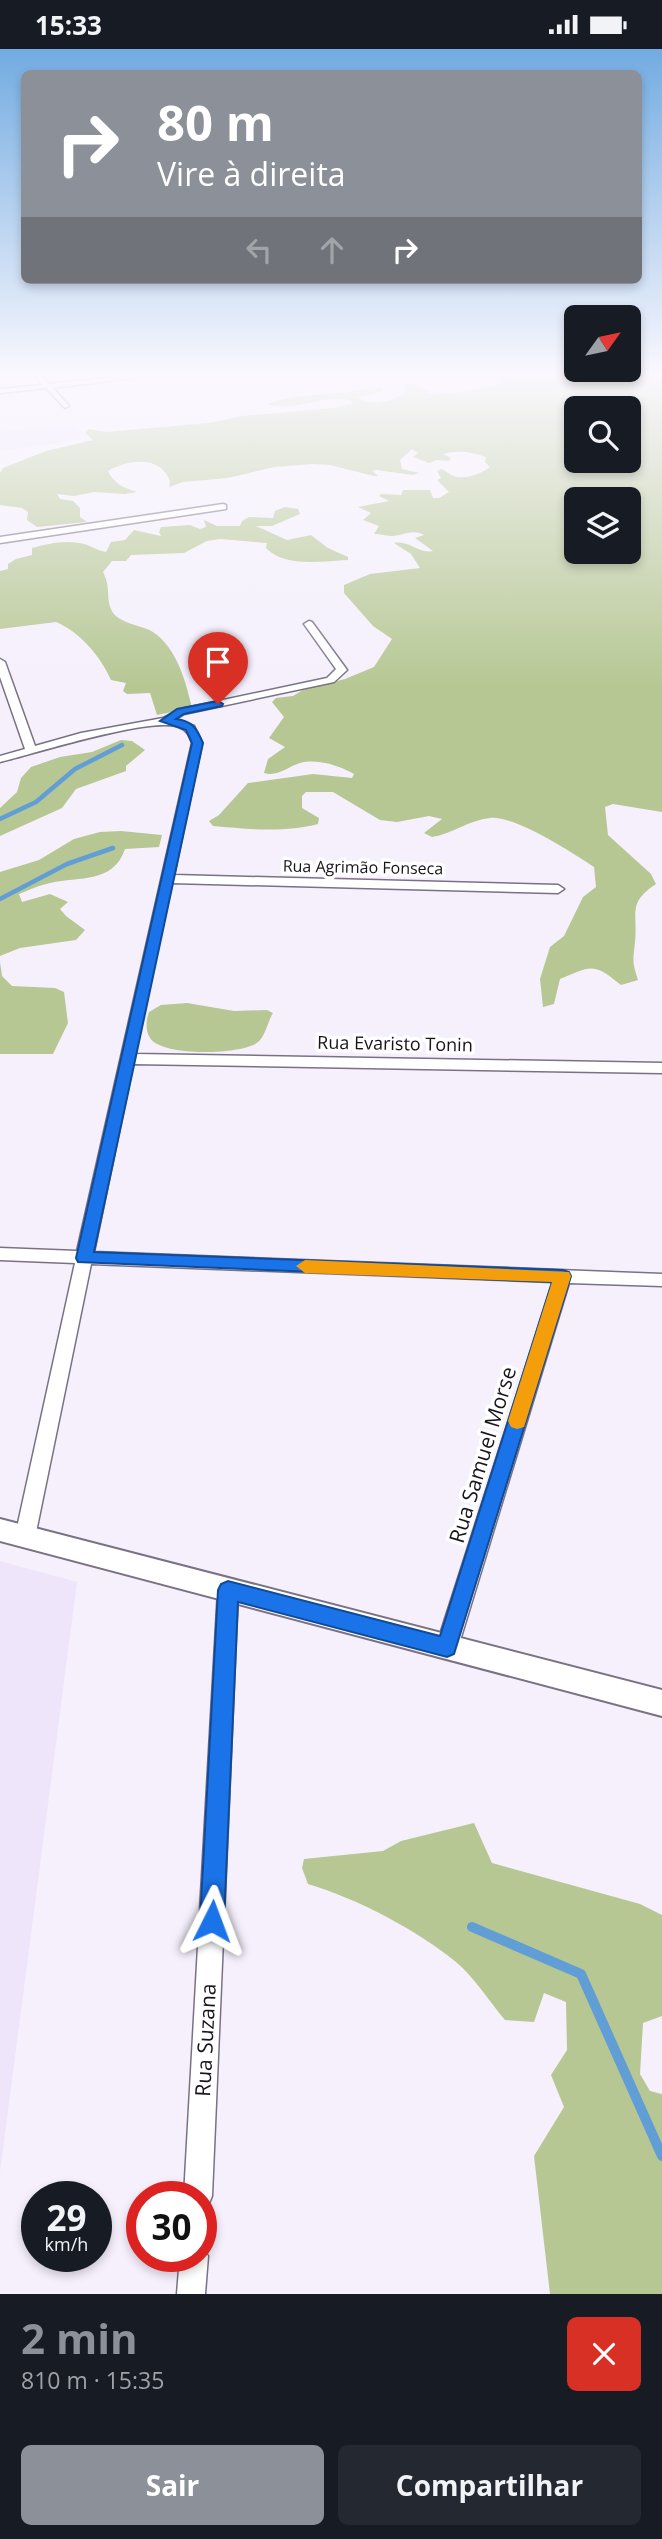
<!DOCTYPE html>
<html lang="pt">
<meta charset="utf-8">
<style>
body{margin:0;font-family:"Open Sans",sans-serif;background:#242831;color:#f1f3f6;height:100vh;display:flex;flex-direction:column;font-size:26px;white-space:nowrap}
*{box-sizing:border-box;margin:0}
p{font-size:23px;color:#9ea1a6}
.icon{flex:none;width:38px;height:38px;fill:none;stroke:currentColor;stroke-width:2;stroke-linecap:round;stroke-linejoin:round}
.map{position:relative;height:2245px;overflow:hidden}
.details{display:flex;flex-direction:column;background:#171b24;flex:1}
.details>*{flex:none}
.guide{position:absolute;left:21px;top:21px;width:621px;height:214px;border-radius:10px;box-shadow:0 4px 10px #0003;background:#8c9099;color:#fff;overflow:hidden}
.needle{width:46px;rotate:57deg}
.controls{position:absolute;left:564px;top:256px;display:grid;gap:14px}
.controls a{display:grid;place-items:center;width:77px;height:77px;border-radius:10px;background:#171b24;box-shadow:0 4px 10px #0003;font-size:35px}
.speed{position:absolute;left:21px;top:2132px;display:flex;gap:14px;font-size:35px;font-weight:700;text-align:center}
.speed>*{display:grid;place-content:center;width:91px;height:91px;border-radius:50%;background:#171b24;box-shadow:0 4px 10px #0003;line-height:1}
.speed small{font-size:18px;font-weight:400}
.speed .limit{border:10px solid #d22;background:#fff;color:#111}
.pin{position:absolute;display:grid;place-items:center;width:60px;height:60px;color:#fff;margin:-72px -30px;border-radius:50% 50% 50% 0;rotate:-45deg;box-shadow:0 0 7px #0007}
.pin .icon{rotate:45deg}
.me{position:absolute;width:77px;margin:-38px;rotate:3deg;stroke-linejoin:round;filter:drop-shadow(0 0 5px #0008)}
.turn{display:flex;align-items:center;gap:24px;height:147px;padding:0 21px;font-size:32px}
.turn .icon{width:91px;height:91px;stroke-width:2.5}
.turn b{display:block;font-size:49px;line-height:60px}
.lanes{display:flex;align-items:center;height:66px;padding:0 21px;background:#0003;justify-content:center;gap:35px;direction:ltr}
.lanes .off{opacity:.35}
.round{display:grid;place-items:center;flex:none;width:74px;height:74px;border-radius:10px;background:#242831}
.head{display:flex;align-items:center;justify-content:space-between;height:119px;padding:0 21px}
h1{font-size:42px;font-weight:700;line-height:52px;color:#8c9099}
.button{display:flex;gap:14px;margin-top:auto;padding:14px 21px}
.button a{flex:1;height:80px;border-radius:10px;background:#8c9099;color:#fff;font-size:28px;font-weight:700;line-height:80px;text-align:center}
.button a+a{background:#242831;color:#f1f3f6}
.status{display:flex;justify-content:space-between;align-items:center;height:49px;padding:0 35px;background:#171b24;direction:ltr}
.status svg{height:19px;fill:currentColor}
.map>svg:first-child{display:block}
</style>
<div class="status"><b>15:33</b><svg viewBox="0 0 49 12"><path d="M0 12V9h3v3zM5 12V6h3v6zM10 12V3h3v9zM15 12V0h3v12zM26 1h20v11H26zM47 4h2v5h-2z"/></svg></div>
<div class="map">
<svg width="662" height="2245" viewBox="0 0 662 2245">
<rect width="100%" height="100%" fill="#f5f0fc"/>
<path fill="#eee5fb" d="M75 376 88 390 0 402V379L3 382Z
M0 1512 77 1533 0 2123Z"/>
<path fill="#b6c793" fill-rule="evenodd" d="M491 323H662V763L613 755 605 758 608 786 651 825 656 835C627 854 638 864 635 893 633 913 632 912 638 931L621 936C593 913 591 917 560 930L554 955 543 958 540 930 550 898 564 887 583 848 596 838 594 818C573 804 514 766 490 769 469 771 452 785 432 788L424 784 442 770 429 767 397 773 380 771 333 743H306L302 747V759L319 769 318 775C285 784 247 780 213 777L209 772 219 766 248 734 313 725 352 729 354 725C340 717 317 709 300 714 287 718 278 728 264 724L268 710 285 698 269 689 284 668 272 653 276 649 293 647 303 641 345 630 374 618 392 590 373 577 344 544V536L370 525 420 519 411 505 394 494C410 491 418 505 433 502L415 489 424 486C412 480 405 486 393 487 387 487 380 485 374 485L379 477 363 471 371 464 358 458 389 452 379 447 381 445 401 446 403 441H430L433 449H439L449 443 437 431 441 429 437 422 441 420C445 421 448 424 451 426 463 432 481 425 490 418L485 413 486 408C471 403 458 401 443 405L451 409 449 412 436 411 429 414 413 408 418 404 412 400 400 411 402 420 419 424 413 426 376 421 372 422 378 427H374L330 416 313 415 274 418 228 429 183 433 169 438 170 432C161 406 128 410 108 422 114 435 124 439 137 443L125 445 94 443 74 447 57 445 60 450 73 452 80 459V468L87 473 37 478 27 471 28 463 22 459 0 456V424L3 419 46 402 93 391 85 384 89 380 106 383 209 374 242 367 333 359 353 354 350 351C322 345 294 364 267 355 291 346 314 346 339 344 354 343 367 338 383 339V342L357 349C375 357 390 354 406 343L405 337C418 332 421 339 431 345 457 345 480 340 504 334L498 332 499 327ZM576 359H628V411H576ZM576 450H628V502H576Z
M285 458 298 460 300 465 272 477H256L287 491 311 486 328 499 348 508V511C323 512 285 519 266 499L267 494 220 490 207 492 184 504 131 506 126 512H112L103 523C111 538 106 549 111 560 117 575 140 575 153 583 177 599 186 633 192 659L157 666 150 644 127 645 123 642 126 634 111 631C101 608 80 583 56 573L0 580V522L8 520V515L16 510 32 506V499C47 495 63 491 79 494 89 495 95 501 106 503L111 493 125 491 134 481 161 487 159 483 161 478 190 476 200 480 206 478 204 471 217 477H240L242 472 249 468 273 469 275 462Z
M121 691 132 692 145 701 126 717V722L76 740 62 759 0 787V759L17 743 21 729 31 718 60 708 92 703Z
M121 782 162 786 159 798 125 800C113 835 80 827 50 834 40 836 29 841 19 845L22 853 50 845 68 853 60 860 66 867 85 881 76 891 20 899 0 907V823L39 811 74 790 100 783Z
M0 913 2 927 12 937 55 939 64 943 68 974 53 1005H0Z
M187 954 234 962 267 961 273 964C268 972 265 988 258 993 242 1006 162 1008 150 989 145 981 146 971 149 963L161 956Z
M474 1774 492 1814 640 1855 662 1866V1967L643 1974 640 2025 650 2042 662 2045V2245H550L534 2107 564 2058 551 2026 567 2001 566 1953 544 1944 534 1973 505 1971C489 1952 474 1928 456 1913 415 1880 358 1850 308 1835L302 1819 304 1810 383 1802 401 1792Z"/>
<g fill="none" stroke-linecap="round" stroke-linejoin="round">
<path stroke="#619ed6" stroke-width="2.5" d="M590 323 605 327"/>
<path stroke="#619ed6" stroke-width="4.5" d="M0 770 36 753 75 720 122 696
M0 850 67 815 113 799"/>
<path stroke="#619ed6" stroke-width="10" d="M472 1878 581 1925 662 2107"/>
<g stroke="#7a7284" stroke-width="3">
<path id="minor" d="M32 323H39L49 335 155 324 158 326 53 339 69 357 65 359 46 339 0 344V340L42 336Z
M223 455 226 456V460L0 494V488Z
M309 572 312 573 347 621 334 633 184 665 176 670 194 677 202 694 174 826 558 836 564 840 558 844 172 834 135 1005 662 1014V1024L133 1015 94 1203 662 1225V1237L569 1234 458 1598 454 1605 447 1608 440 1605 436 1598 553 1233 91 1215 35 1488 32 1494 25 1497 18 1494 15 1488 75 1214 0 1211V1199L77 1202 192 694C189 686 187 681 179 678 152 667 33 705 0 713V707L25 700 0 628V610L5 613 35 697 81 684 163 669 181 660 327 629 336 620 304 575Z
M228 1532 235 1534 238 1541 212 2147 208 2157 201 2159V2147H184L218 1541 221 1534Z
M201 2196 208 2207 205 2245H177L180 2207H201Z"/>
</g>
<g stroke="#7a7284" stroke-width="4">
<path id="tertiary" d="M0 1470 662 1641V1667L0 1492Z"/>
</g>
<use href="#minor" fill="#fff" fill-rule="evenodd"/>
<use href="#tertiary" fill="#fff" fill-rule="evenodd"/>
</g>
<linearGradient id="sky" x2="0" y2="1"><stop stop-color="#72abe1"/><stop offset="0.51" stop-color="#faf8fe"/><stop offset="1" stop-color="#faf8fe" stop-opacity="0"/></linearGradient>
<rect width="662" height="638" fill="url(#sky)"/>
<path fill="#1a73e8" stroke="#114b97" stroke-width="2" d="M218 652 223 655 222 657 184 665 176 670C193 672 197 680 203 694L94 1203 563 1221 569 1223 571 1227 454 1605 447 1608 238 1553 224 1872 220 1880 212 1884 203 1880 200 1872 218 1541 221 1535 228 1532 440 1587 552 1233 78 1213 76 1209 192 694 186 681 160 672 177 660Z"/>
<path fill="#f59e0b" d="M305 1211 569 1223 571 1227 524 1378 517 1380 511 1378 508 1372 552 1233 305 1224 296 1217Z"/>
<g text-anchor="middle" stroke-width="7" stroke-linejoin="round" paint-order="stroke">
<g font-size="16" fill="#17141b" stroke="#fff">
<text transform="translate(363 818) rotate(1)" y="6">Rua Agrimão Fonseca</text>
</g>
<g font-size="18" fill="#17141b" stroke="#fff">
<text transform="translate(395 995) rotate(1)" y="6">Rua Evaristo Tonin</text>
</g>
<g font-size="21" fill="#17141b" stroke="#fff">
<text transform="translate(483 1406) rotate(-73)" y="7">Rua Samuel Morse</text>
<text transform="translate(206 1991) rotate(-87)" y="7">Rua Suzana</text>
</g>
</g>
</svg>
<div class="controls">
<a><svg class="needle" viewBox="-14 -14 28 28"><path d="M0-13l5 13h-10z" fill="#e53935"/><path d="M0 13l5-13h-10z" fill="#9ea1a6"/></svg></a>
<a><svg class="icon" aria-label="search" viewBox="0 0 24 24"><circle cx="10" cy="10" r="6"/><path d="M15 15l6 6"/></svg></a>
<a><svg class="icon" aria-label="layers" viewBox="0 0 24 24"><path d="M12 4l9 5-9 5-9-5zM3 14l9 5 9-5"/></svg></a>
</div>
<div class="speed"><div>29<small>km/h</small></div><div class="limit">30</div></div>
<div class="pin" style="left:218px;top:655px;background:#d93025"><svg class="icon" aria-label="arrive" viewBox="0 0 24 24"><path d="M6 21V4h12l-3 4 3 4H6"/></svg></div>
<svg class="me" style="left:212px;top:1872px" viewBox="-20 -20 40 40"><path d="M0-17L14 15 0 8-14 15z" fill="#1a73e8" stroke="#fff" stroke-width="4"/></svg>
<div class="guide">
<div class="turn"><svg class="icon" aria-label="right" viewBox="0 0 24 24"><path d="M7 20v-9h11M14 6l5 5-5 5"/></svg><div><b>80 m</b>Vire à direita</div></div>
<div class="lanes"><svg class="icon off" aria-label="left" viewBox="0 0 24 24"><path d="M17 20v-9H6M10 6l-5 5 5 5"/></svg><svg class="icon off" aria-label="ahead" viewBox="0 0 24 24"><path d="M12 20V5M6 11l6-6 6 6"/></svg><svg class="icon" aria-label="right" viewBox="0 0 24 24"><path d="M7 20v-9h11M14 6l5 5-5 5"/></svg></div>
</div>
</div>
<section class="details">
<div class="head"><div><h1>2 min</h1><p>810 m · 15:35</p></div><a class="round" style="background:#d93025;color:#fff"><svg class="icon" aria-label="close" viewBox="0 0 24 24"><path d="M6 6l12 12M18 6L6 18"/></svg></a></div>
<div class="button"><a>Sair</a><a>Compartilhar</a></div>
</section>
